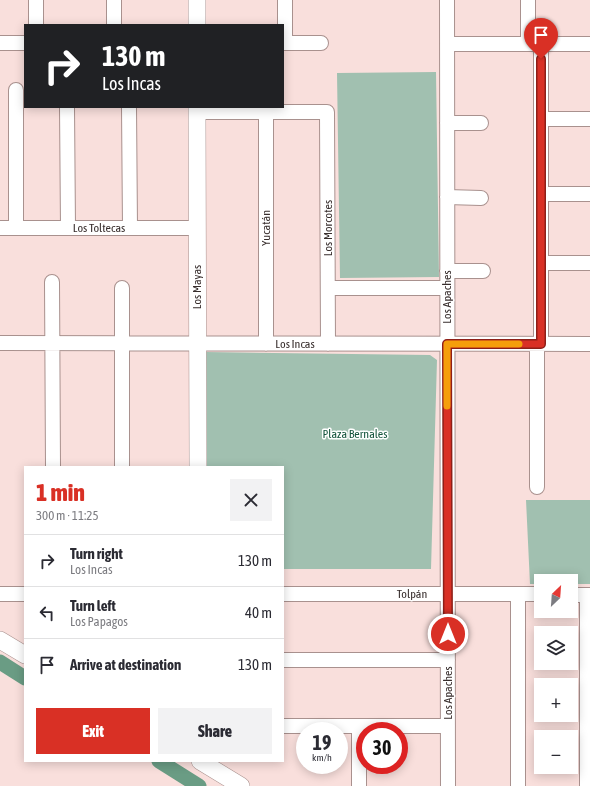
<!DOCTYPE html>
<meta charset="utf-8">
<style>
body{margin:0;font-family:"Asap Condensed",sans-serif;background:#f2f2f3;color:#2b2b33;height:100vh;display:flex;flex-direction:column;font-size:15px;white-space:nowrap}
*{box-sizing:border-box;margin:0}
p{font-size:13px;color:#7c7c81}
.icon{flex:none;width:22px;height:22px;fill:none;stroke:currentColor;stroke-width:2;stroke-linecap:round;stroke-linejoin:round}
.map{position:relative;flex:1;overflow:hidden}
.panel{position:absolute;left:24px;top:466px;width:260px;height:296px;display:flex;flex-direction:column;background:#fff;border-radius:0px;box-shadow:0 2px 10px #0003}
.panel>*{flex:none}
.top-card{position:absolute;left:24px;top:24px;width:260px;height:84px;border-radius:0px;box-shadow:0 2px 10px #0003;background:#202124;color:#fff;overflow:hidden}
.needle{width:26px;rotate:25deg}
.fabs{position:absolute;left:534px;top:574px;display:grid;gap:8px}
.fabs a{display:grid;place-items:center;width:44px;height:44px;border-radius:0px;background:#fff;box-shadow:0 2px 10px #0003;font-size:20px}
.speed{position:absolute;left:296px;top:722px;display:flex;gap:8px;font-size:20px;font-weight:700;text-align:center}
.speed>*{display:grid;place-content:center;width:52px;height:52px;border-radius:50%;background:#fff;box-shadow:0 2px 10px #0003;line-height:1}
.speed small{font-size:10px;font-weight:400}
.speed .limit{border:6px solid #d22;background:#fff;color:#111}
.pin{position:absolute;display:grid;place-items:center;width:34px;height:34px;color:#fff;margin:-41px -17px;border-radius:50% 50% 50% 0;rotate:-45deg;box-shadow:0 0 4px #0007}
.pin .icon{rotate:45deg}
.me{position:absolute;width:44px;margin:-22px;rotate:0deg;stroke-linejoin:round;filter:drop-shadow(0 0 3px #0008)}
.turn{display:flex;align-items:center;gap:14px;height:84px;padding:0 12px;font-size:18px}
.turn .icon{width:52px;height:52px;stroke-width:2.5}
.turn b{display:block;font-size:28px;line-height:34px}
.round{display:grid;place-items:center;flex:none;width:42px;height:42px;border-radius:0px;background:#f2f2f3}
.summary{display:flex;align-items:center;justify-content:space-between;height:68px;padding:0 12px}
h1{font-size:24px;font-weight:800;line-height:30px;color:#d93025}
.button{display:flex;gap:8px;margin-top:auto;padding:8px 12px}
.button a{flex:1;height:46px;border-radius:0px;background:#d93025;color:#fff;font-size:16px;font-weight:800;line-height:46px;text-align:center}
.button a+a{background:#f2f2f3;color:#2b2b33}
ul{padding:0;list-style:none}
li{display:flex;align-items:center;gap:12px;height:52px;padding:0 12px;border-top:1px solid #e1e1e2}
li div{flex:1}
li b{display:block;font-size:15px}
li em{font-style:normal}
.map>svg:first-child{display:block}
</style>
<div class="map">
<svg width="590" height="786" viewBox="0 0 590 786">
<rect width="100%" height="100%" fill="#f9dfdc"/>
<path fill="#a1c0b0" d="M436 72 439 277 340 278 337 73Z
M206 352 430 355 437 360 431 569H283V467H202Z
M526 500H590V584H571V581H541V584H530Z"/>
<g fill="none" stroke-linecap="round" stroke-linejoin="round">
<path stroke="#6a9c84" stroke-width="15" d="M0 662 25 678
M159 761 199 786"/>
<g stroke="#a9918e" stroke-width="16">
<path id="minor" d="M36 0V25
M114 0V25
M285 0V43
M447 0 448 786
M528 0V44
M0 43H25
M283 43H321
M447 44H590
M541 44V344
M16 90V228
M67 107 68 228
M129 107 130 228
M266 111V344
M197 112H327L328 344
M541 119H590
M447 123H481
M541 194H590
M447 197 481 198
M0 228H197
M541 263H590
M447 271H483
M52 282 53 467
M122 288V467
M328 288H447
M0 343 590 344
M537 344V487
M0 594H25
M283 594H541
M518 594V786
M571 595H590
M587 595V786
M283 660H448
M283 726H448
M359 726V786"/>
</g>
<g stroke="#a9918e" stroke-width="18">
<path id="tertiary" d="M197 0V25
M197 107 198 467
M0 640 25 655
M200 761 241 786"/>
</g>
<use href="#minor" stroke="#fff" stroke-width="14"/>
<use href="#tertiary" stroke="#fff" stroke-width="17"/>
</g>
<g fill="none" stroke-linecap="round" stroke-linejoin="round">
<g stroke="#8d1f18" stroke-width="10">
<path id="route" d="M448 634 447 344H541V59"/>
</g>
<use href="#route" stroke="#d93025" stroke-width="7"/>
<path stroke="#f59e0b" stroke-width="7" d="M447 406V344H519"/>
</g>
<g text-anchor="middle" stroke-width="3" stroke-linejoin="round" paint-order="stroke">
<g font-size="12" fill="#372d2c" stroke="#fff">
<text x="99" y="232">Los Toltecas</text>
<text transform="translate(266 228) rotate(-90)" y="4">Yucatán</text>
<text transform="translate(328 228) rotate(-90)" y="4">Los Morcotes</text>
<text transform="translate(197 287) rotate(-90)" y="4">Los Mayas</text>
<text transform="translate(447 297) rotate(-90)" y="4">Los Apaches</text>
<text x="295" y="348">Los Incas</text>
<text x="412" y="598">Tolpán</text>
<text transform="translate(448 693) rotate(-90)" y="4">Los Apaches</text>
</g>
<g font-size="12" fill="#14543c" stroke="#fff">
<text x="355" y="438">Plaza Bernales</text>
</g>
</g>
</svg>
<div class="fabs">
<a><svg class="needle" viewBox="-14 -14 28 28"><path d="M0-13l5 13h-10z" fill="#e53935"/><path d="M0 13l5-13h-10z" fill="#7c7c81"/></svg></a>
<a><svg class="icon" aria-label="layers" viewBox="0 0 24 24"><path d="M12 4l9 5-9 5-9-5zM3 14l9 5 9-5"/></svg></a>
<a>+</a>
<a>−</a>
</div>
<div class="speed"><div>19<small>km/h</small></div><div class="limit">30</div></div>
<div class="pin" style="left:541px;top:59px;background:#d93025"><svg class="icon" aria-label="arrive" viewBox="0 0 24 24"><path d="M6 21V4h12l-3 4 3 4H6"/></svg></div>
<svg class="me" style="left:448px;top:634px" viewBox="-20 -20 40 40"><circle r="17" fill="#d93025" stroke="#fff" stroke-width="3"/><path d="M0-11L8 9 0 5-8 9z" fill="#fff"/></svg>
<div class="top-card">
<div class="turn"><svg class="icon" aria-label="right" viewBox="0 0 24 24"><path d="M7 20v-9h11M14 6l5 5-5 5"/></svg><div><b>130 m</b>Los Incas</div></div>
</div>
<section class="panel">
<div class="summary"><div><h1>1 min</h1><p>300 m · 11:25</p></div><a class="round"><svg class="icon" aria-label="close" viewBox="0 0 24 24"><path d="M6 6l12 12M18 6L6 18"/></svg></a></div>
<ul>
<li><svg class="icon" aria-label="right" viewBox="0 0 24 24"><path d="M7 20v-9h11M14 6l5 5-5 5"/></svg><div><b>Turn right</b><p>Los Incas</p></div><em>130 m</em></li>
<li><svg class="icon" aria-label="left" viewBox="0 0 24 24"><path d="M17 20v-9H6M10 6l-5 5 5 5"/></svg><div><b>Turn left</b><p>Los Papagos</p></div><em>40 m</em></li>
<li><svg class="icon" aria-label="arrive" viewBox="0 0 24 24"><path d="M6 21V4h12l-3 4 3 4H6"/></svg><div><b>Arrive at destination</b></div><em>130 m</em></li>
</ul>
<div class="button"><a>Exit</a><a>Share</a></div>
</section>
</div>
